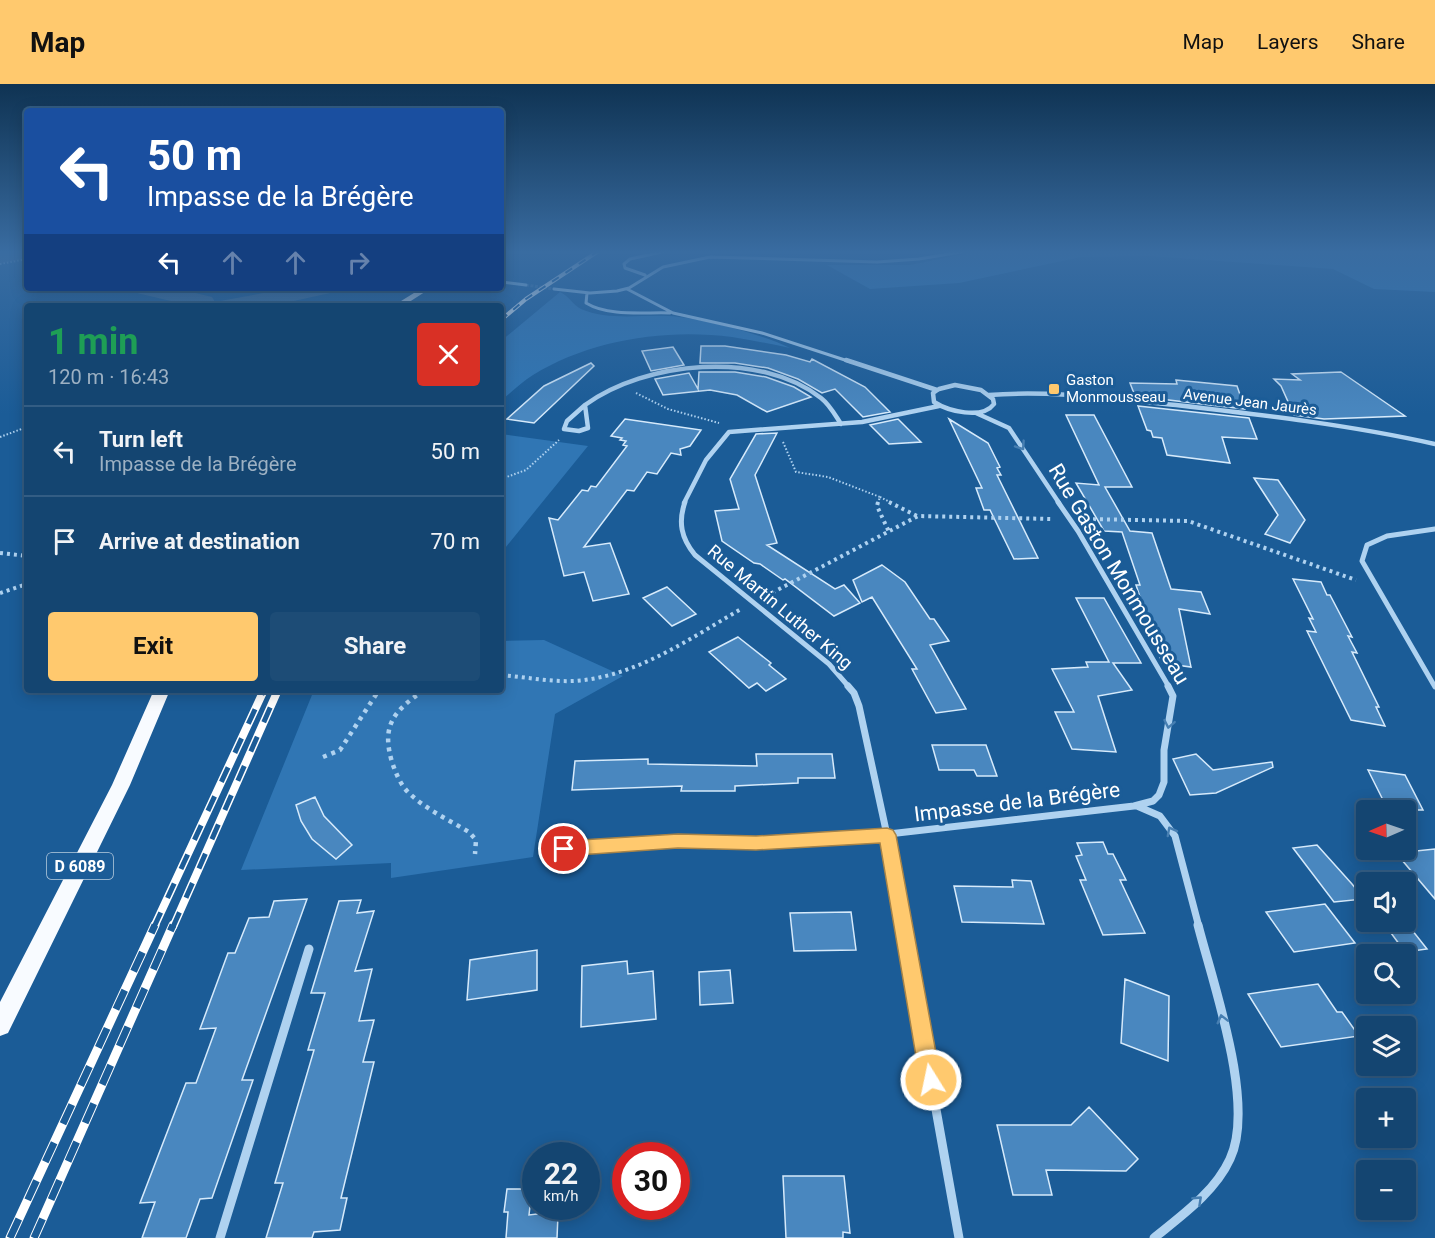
<!DOCTYPE html>
<meta charset="utf-8">
<style>
body{margin:0;font-family:Roboto,sans-serif;background:#1d4c76;color:#f1f3f6;height:100vh;display:flex;flex-direction:column;font-size:22px;white-space:nowrap}
*{box-sizing:border-box;margin:0}
p{font-size:20px;color:#9db1c3}
.icon{flex:none;width:33px;height:33px;fill:none;stroke:currentColor;stroke-width:2;stroke-linecap:round;stroke-linejoin:round}
.map{position:relative;flex:1;overflow:hidden}
.sheet{position:absolute;left:24px;top:219px;width:480px;height:390px;display:flex;flex-direction:column;background:#144571;border-radius:6px;box-shadow:0 3px 15px #0003,0 0 0 2px #335d84}
.sheet>*{flex:none}
.banner{position:absolute;left:24px;top:24px;width:480px;height:183px;border-radius:6px;box-shadow:0 3px 15px #0003,0 0 0 2px #335d84;background:#1a4fa0;color:#fff;overflow:hidden}
.needle{width:39px;rotate:268deg}
.buttons{position:absolute;left:1356px;top:716px;display:grid;gap:12px}
.buttons a{display:grid;place-items:center;width:60px;height:60px;border-radius:6px;background:#144571;box-shadow:0 3px 15px #0003,0 0 0 2px #335d84;font-size:30px}
.speed{position:absolute;left:522px;top:1058px;display:flex;gap:12px;font-size:30px;font-weight:700;text-align:center}
.speed>*{display:grid;place-content:center;width:78px;height:78px;border-radius:50%;background:#144571;box-shadow:0 3px 15px #0003,0 0 0 2px #335d84;line-height:1}
.speed small{font-size:15px;font-weight:400}
.speed .limit{border:9px solid #d22;background:#fff;color:#111}
.pin{position:absolute;display:grid;place-items:center;width:51px;height:51px;color:#fff;margin:-26px;border:3px solid #fff;border-radius:50%;box-shadow:0 2px 6px #0007}
.me{position:absolute;width:66px;margin:-33px;rotate:350deg;stroke-linejoin:round;filter:drop-shadow(0 0 4px #0008)}
.turn{display:flex;align-items:center;gap:21px;height:126px;padding:0 24px;font-size:27px}
.turn .icon{width:78px;height:78px;stroke-width:2.5}
.turn b{display:block;font-size:42px;line-height:51px}
.lanes{display:flex;align-items:center;height:57px;padding:0 24px;background:#0003;justify-content:center;gap:30px;direction:ltr}
.lanes .off{opacity:.35}
.round{display:grid;place-items:center;flex:none;width:63px;height:63px;border-radius:6px;background:#1d4c76}
.head{display:flex;align-items:center;justify-content:space-between;height:102px;padding:0 24px}
h1{font-size:36px;font-weight:700;line-height:45px;color:#1e9e55}
.cta{display:flex;gap:12px;margin-top:auto;padding:12px 24px}
.cta a{flex:1;height:69px;border-radius:6px;background:#ffc96e;color:#111;font-size:24px;font-weight:700;line-height:69px;text-align:center}
.cta a+a{background:#1d4c76;color:#f1f3f6}
ul{padding:0;list-style:none}
li{display:flex;align-items:center;gap:18px;height:90px;padding:0 24px;border-top:2px solid #335d84}
li div{flex:1}
li b{display:block;font-size:22px}
li em{font-style:normal}
header{display:flex;align-items:center;gap:36px;box-sizing:border-box;height:84px;padding:0 30px;background:#ffc96e;color:#111}
header strong{font-size:28px}
nav{display:flex;gap:33px;margin-inline-start:auto;font-size:21px}
.map>svg:first-child{display:block}
</style>
<header>
<strong>Map</strong>
<nav><a>Map</a><a>Layers</a><a>Share</a></nav>
</header>
<div class="map">
<svg width="1435" height="1154" viewBox="0 0 1435 1154">
<rect width="100%" height="100%" fill="#1b5c97"/>
<path fill="#3076b4" d="M974 168H1435V208L1374 205 1333 185 1150 172 1081 173 959 199 870 205 827 181H910Z
M560 208C569 212 573 221 581 225 610 238 648 229 679 233 708 236 764 251 790 264 771 260 751 256 732 253 666 244 589 256 533 291 522 298 511 308 501 317V257Z
M501 350 588 362 501 469Z
M544 556 623 592 555 630 533 773 391 794V779L241 786 314 606H501V557Z"/>
<g fill="none" stroke-linecap="round" stroke-linejoin="round">
<path fill="#46729c" fill-rule="evenodd" d="M0 168H27V174L0 180Z
M134 204H174L212 213 215 218 291 204H333L330 209 271 222H192L137 209Z"/>
</g>
<path fill="#4987bf" stroke="#d6eafb" stroke-width="1.5" d="M701 262H725L786 271 810 278 812 275 865 303 890 328 863 333 835 305 822 309 798 295 768 284 735 279H700Z
M673 263 684 281 651 287 642 267Z
M591 279 594 282 534 339 507 335 544 302Z
M699 288H735L766 293 794 303 811 313 767 328 737 311 710 306 663 311 655 295 689 289 698 305Z
M1341 288 1405 332 1324 335 1294 331 1281 302 1274 295 1300 296 1292 290Z
M1176 296 1237 302 1245 325 1135 312 1130 299 1177 300Z
M1138 322 1249 334 1257 355 1222 353 1230 379 1167 371 1162 354 1153 353 1151 347 1147 346Z
M1066 331H1094L1132 403H1105L1130 447 1152 449 1171 505 1201 508 1210 530 1179 525 1191 583 1162 579 1136 501H1140L1122 448 1104 447 1076 399 1099 401Z
M625 335 701 346 690 362 680 365 681 371 671 369 657 390 647 388 634 407 627 406 584 463 610 459 629 510 593 517 584 488 564 492 549 434 558 436 582 406 588 407 591 402 596 403 627 362 623 361 626 357 620 356 622 354 611 352Z
M898 335 921 358 889 360 870 341Z
M949 335 988 359 1000 383 997 384 1001 391H997L1038 474 1014 475 990 426H984L976 404H982Z
M777 349 755 391 777 459 767 461 835 505 844 501 860 519 834 532 785 495 783 496 760 480 754 479 722 457 715 427 739 425 730 395 756 350Z
M1254 394 1278 396 1305 436 1290 459 1265 450 1278 431Z
M882 481 905 498 930 535H934L949 557 930 561 966 625 936 629 912 585H917L872 513 862 518 853 496Z
M1293 495 1321 498 1327 511H1330L1352 553 1348 552 1357 569 1352 568 1379 623H1376L1385 642 1351 636 1307 547 1316 548 1309 534 1313 535Z
M667 503 696 530 672 542 643 514Z
M1076 514H1104L1141 579H1113L1132 606 1098 612 1116 668 1072 665 1055 628H1074L1052 585 1088 583 1086 578H1109Z
M738 553 771 579 769 581 786 595 766 607 757 599 749 604 709 568Z
M932 661H986L997 692H977L974 686H939Z
M756 670H832L835 694H798V699L735 702V707H681L682 702 572 706 575 677 648 675V680L757 682Z
M1196 670 1213 686 1272 678 1273 683 1216 709 1190 711 1173 675Z
M1368 686 1405 691 1423 726H1388Z
M315 713 324 732 352 761 336 775 312 755 301 737 296 721Z
M1103 758 1108 770H1113L1126 796H1120L1145 849 1103 851 1080 796H1086L1076 772 1082 771 1077 759Z
M1317 761 1352 800 1364 815 1334 818 1293 764Z
M1435 765V815L1396 769Z
M1012 796 1031 797 1044 840 962 838 954 802 1013 803Z
M307 815 242 996H253L212 1114 200 1115 186 1154H142L155 1118 140 1119 186 999H196L216 944 200 945 228 869H235L249 834 269 833 274 817Z
M361 816 357 829 374 827 355 887 372 885 359 937 374 936 363 978H374L341 1114H347L340 1146 314 1148 312 1154H266L283 1099H275L314 966H308L325 909H311L339 817Z
M1325 820 1355 859 1294 868 1266 828Z
M851 828 856 866 794 867 790 829Z
M1412 846 1427 865 1405 868 1391 849Z
M537 866V906L467 916 470 876Z
M627 877 628 890 653 887 656 935 581 943 582 882Z
M730 886 733 919 700 921 699 888Z
M1125 895 1169 912 1168 977 1121 959Z
M1318 900 1337 928H1342L1359 952 1281 963 1248 910Z
M1089 1023 1138 1075 1126 1087 1046 1086 1052 1111H1013L997 1041H1071Z
M783 1092H844L850 1149 843 1148V1154H786Z
M507 1105H532L529 1131 555 1128 554 1131H558L557 1154H506L508 1128H504Z"/>
<g fill="none" stroke-linecap="round" stroke-linejoin="round">
<path stroke="#3d74a7" stroke-width="3" stroke-dasharray="3 1.5" stroke-linecap="butt" d="M526 201 554 205"/>
<path stroke="#afd2f0" stroke-width="2" stroke-dasharray="1.5 2" stroke-linecap="butt" d="M0 180 27 175
M636 309 668 325 719 339
M0 353 27 343
M783 358 796 388 828 393 880 413 878 419
M501 395 526 386 559 356
M880 413 892 419"/>
<path stroke="#afd2f0" stroke-width="4" stroke-dasharray="3 4" stroke-linecap="butt" d="M878 418 877 422 889 448
M889 418 917 432
M1086 435 1188 437 1356 496
M0 469 27 472
M0 509 27 500
M766 512 918 432 1051 435
M501 591C525 593 550 598 574 597 636 593 689 555 741 525"/>
<path stroke="#afd2f0" stroke-width="4.5" stroke-dasharray="4 5" stroke-linecap="butt" d="M424 606C394 627 381 641 392 678 396 690 401 702 410 710 427 726 449 736 469 748L476 756 475 770
M323 673 340 666 379 606"/>
<path stroke="#afd2f0" stroke-width="3" d="M645 191 625 184 624 180 630 175 662 168
M501 198 526 201
M554 205 590 209 617 207 629 204 663 183 710 173 877 178 919 175 961 168
M627 205 673 229 762 249 851 278
M587 209 586 219C609 233 644 228 670 229"/>
<path stroke="#afd2f0" stroke-width="4.5" d="M846 276 937 306
M955 301 981 306 993 315 994 320C982 336 948 327 934 318L933 309 939 305Z
M989 311C1052 306 1114 315 1176 321 1263 331 1350 341 1435 360
M585 321 588 344 579 347 564 345 567 337Z
M585 321C645 277 760 266 821 314 830 321 835 331 841 340
M976 329 1009 344 1059 419
M684 419 706 376 729 348 862 338 939 322"/>
<path stroke="#afd2f0" stroke-width="5" d="M685 418C678 438 681 454 695 471L829 580 849 603
M1058 418 1078 447 1169 603
M1435 445 1387 452 1367 461 1362 477 1435 603"/>
<path stroke="#afd2f0" stroke-width="7" d="M848 602 854 609 859 622 887 751 903 843
M1137 722 1160 732 1175 752 1199 843
M545 766 678 757 755 759 836 756 1134 722 1153 717 1159 711 1164 698V666L1173 612 1168 602"/>
<path stroke="#afd2f0" stroke-width="9" d="M903 841 959 1154
M220 1154 309 865
M1154 1154C1181 1132 1215 1108 1230 1075 1256 1020 1213 900 1198 841"/>
<path fill="#f8fbff" fill-rule="evenodd" d="M422 204H431L403 222H393Z
M154 606H170L130 701 8 949 0 952V918L112 701Z"/>
<g stroke="#fff" stroke-width="4">
<path id="rail-far2" d="M501 236 526 215 597 168"/>
</g>
<g stroke="#fff" stroke-width="8">
<path id="rail-far1" d="M154 843 264 606
M173 843 278 606"/>
</g>
<g stroke="#fff" stroke-width="9">
<path id="rail" d="M10 1154 155 841
M34 1154 173 841"/>
</g>
<use href="#rail-far2" stroke="#1b5c97" stroke-width="2" stroke-dasharray="8" stroke-linecap="butt"/>
<use href="#rail-far1" stroke="#1b5c97" stroke-width="5" stroke-dasharray="16" stroke-linecap="butt"/>
<use href="#rail" stroke="#1b5c97" stroke-width="7" stroke-dasharray="21" stroke-linecap="butt"/>
</g>
<defs><path id="oneway-chevron" d="M-2-3.5L2.5 0L-2 3.5" fill="none" stroke-width="1.6" stroke-linecap="round" stroke-linejoin="round" transform="scale(1.5)"/></defs>
<g stroke="#477fb2">
<use href="#oneway-chevron" transform="translate(1021 362) rotate(56)"/>
<use href="#oneway-chevron" transform="translate(1169 640) rotate(101)"/>
<use href="#oneway-chevron" transform="translate(1171 747) rotate(-118)"/>
<use href="#oneway-chevron" transform="translate(1222 935) rotate(-104)"/>
<use href="#oneway-chevron" transform="translate(1198 1116) rotate(-43)"/>
</g>
<linearGradient id="sky" x2="0" y2="1"><stop stop-color="#0f3353"/><stop offset="0.51" stop-color="#396ca1"/><stop offset="1" stop-color="#396ca1" stop-opacity="0"/></linearGradient>
<rect width="1435" height="330" fill="url(#sky)"/>
<path fill="#ffc96e" stroke="#a68348" stroke-width="1.5" d="M887 744 893 746 896 751 941 996 938 1003 931 1006 923 1003 920 996 880 759 756 766 678 764 564 772 558 770 556 765 558 759 564 757 678 750 756 752Z"/>
<rect fill="#ffc96e" stroke="#1b5c97" stroke-width="2" x="1048" y="299" width="12" height="12" rx="3"/>
<g text-anchor="middle" stroke-width="6" stroke-linejoin="round" paint-order="stroke">
<g font-size="15" fill="#fff" stroke="#1b5c97" text-anchor="start">
<text x="1066" y="301">Gaston<tspan x="1066" dy="17">Monmousseau</tspan></text>
</g>
<g font-size="15" fill="#fff" stroke="#1b5c97">
<text transform="translate(1250 318) rotate(7)" y="5">Avenue Jean Jaurès</text>
</g>
<rect fill="#1b5c97" stroke="#bbcee0" stroke-width="1.5" x="47" y="769" width="66" height="26" rx="4.5"/>
<g font-size="16" font-weight="bold" fill="#fff">
<text x="80" y="788">D 6089</text>
</g>
<g font-size="18" fill="#fff" stroke="#1b5c97">
<text transform="translate(780 523) rotate(40)" y="6">Rue Martin Luther King</text>
</g>
<g font-size="21" fill="#fff" stroke="#1b5c97">
<text transform="translate(1119 490) rotate(59)" y="7">Rue Gaston Monmousseau</text>
<text transform="translate(1017 718) rotate(-7)" y="7">Impasse de la Brégère</text>
</g>
</g>
</svg>
<div class="buttons">
<a><svg class="needle" viewBox="-14 -14 28 28"><path d="M0-13l5 13h-10z" fill="#e53935"/><path d="M0 13l5-13h-10z" fill="#9db1c3"/></svg></a>
<a><svg class="icon" aria-label="sound" viewBox="0 0 24 24"><path d="M4 9h4l5-4v14l-5-4H4zM17 9q2 3 0 6"/></svg></a>
<a><svg class="icon" aria-label="search" viewBox="0 0 24 24"><circle cx="10" cy="10" r="6"/><path d="M15 15l6 6"/></svg></a>
<a><svg class="icon" aria-label="layers" viewBox="0 0 24 24"><path d="M12 4l9 5-9 5-9-5zM3 14l9 5 9-5"/></svg></a>
<a>+</a>
<a>−</a>
</div>
<div class="speed"><div>22<small>km/h</small></div><div class="limit">30</div></div>
<div class="pin" style="left:564px;top:765px;background:#d93025"><svg class="icon" aria-label="arrive" viewBox="0 0 24 24"><path d="M6 21V4h12l-3 4 3 4H6"/></svg></div>
<svg class="me" style="left:931px;top:996px" viewBox="-20 -20 40 40"><circle r="17" fill="#ffc96e" stroke="#fff" stroke-width="3"/><path d="M0-11L8 9 0 5-8 9z" fill="#fff"/></svg>
<div class="banner">
<div class="turn"><svg class="icon" aria-label="left" viewBox="0 0 24 24"><path d="M17 20v-9H6M10 6l-5 5 5 5"/></svg><div><b>50 m</b>Impasse de la Brégère</div></div>
<div class="lanes"><svg class="icon" aria-label="left" viewBox="0 0 24 24"><path d="M17 20v-9H6M10 6l-5 5 5 5"/></svg><svg class="icon off" aria-label="ahead" viewBox="0 0 24 24"><path d="M12 20V5M6 11l6-6 6 6"/></svg><svg class="icon off" aria-label="ahead" viewBox="0 0 24 24"><path d="M12 20V5M6 11l6-6 6 6"/></svg><svg class="icon off" aria-label="right" viewBox="0 0 24 24"><path d="M7 20v-9h11M14 6l5 5-5 5"/></svg></div>
</div>
<section class="sheet">
<div class="head"><div><h1>1 min</h1><p>120 m · 16:43</p></div><a class="round" style="background:#d93025;color:#fff"><svg class="icon" aria-label="close" viewBox="0 0 24 24"><path d="M6 6l12 12M18 6L6 18"/></svg></a></div>
<ul>
<li><svg class="icon" aria-label="left" viewBox="0 0 24 24"><path d="M17 20v-9H6M10 6l-5 5 5 5"/></svg><div><b>Turn left</b><p>Impasse de la Brégère</p></div><em>50 m</em></li>
<li><svg class="icon" aria-label="arrive" viewBox="0 0 24 24"><path d="M6 21V4h12l-3 4 3 4H6"/></svg><div><b>Arrive at destination</b></div><em>70 m</em></li>
</ul>
<div class="cta"><a>Exit</a><a>Share</a></div>
</section>
</div>
